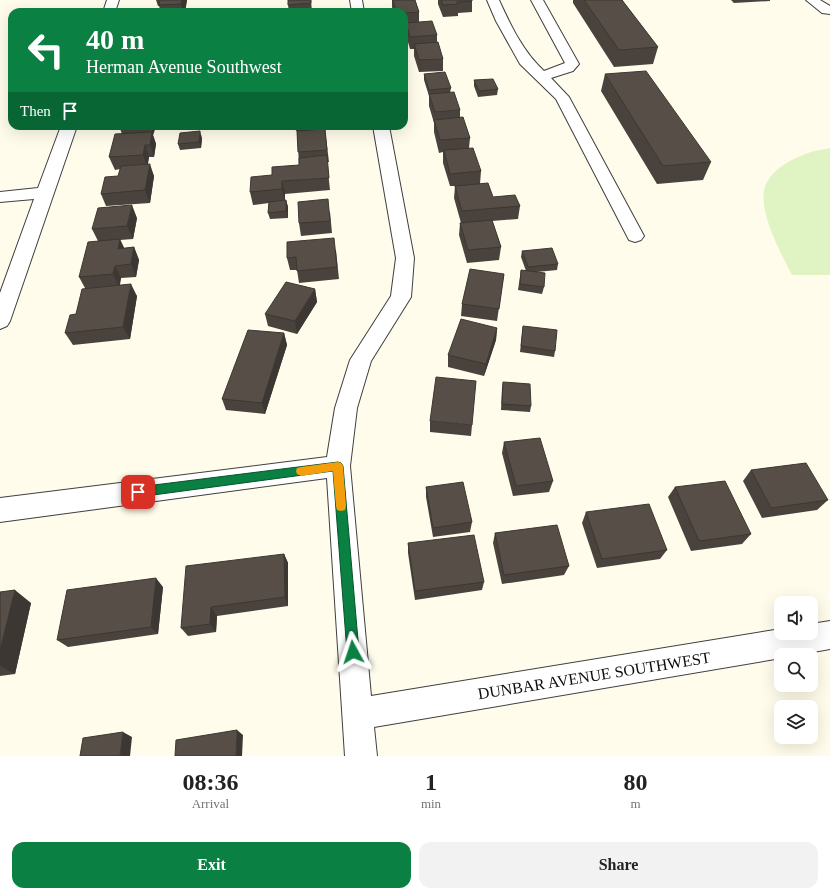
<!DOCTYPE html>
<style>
body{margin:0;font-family:Georgia,serif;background:#f2f2f2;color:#222;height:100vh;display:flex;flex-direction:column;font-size:15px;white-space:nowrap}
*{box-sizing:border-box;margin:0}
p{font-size:13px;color:#767676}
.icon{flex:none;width:22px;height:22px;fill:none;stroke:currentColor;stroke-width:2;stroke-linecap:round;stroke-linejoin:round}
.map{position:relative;height:756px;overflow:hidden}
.details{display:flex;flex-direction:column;background:#fff;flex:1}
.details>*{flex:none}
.top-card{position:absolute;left:8px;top:8px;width:400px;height:122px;border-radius:12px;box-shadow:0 4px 16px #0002;background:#0b8043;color:#fff;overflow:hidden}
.buttons{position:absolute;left:774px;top:596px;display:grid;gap:8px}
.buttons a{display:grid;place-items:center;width:44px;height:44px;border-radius:8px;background:#fff;box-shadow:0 4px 16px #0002;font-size:20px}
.pin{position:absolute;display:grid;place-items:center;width:34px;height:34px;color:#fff;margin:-17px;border-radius:8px;box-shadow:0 2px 6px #0006}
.me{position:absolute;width:44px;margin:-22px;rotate:355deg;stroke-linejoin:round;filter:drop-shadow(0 0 3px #0008)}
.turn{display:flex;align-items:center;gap:14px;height:84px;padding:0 12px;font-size:18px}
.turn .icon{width:52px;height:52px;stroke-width:2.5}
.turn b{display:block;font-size:28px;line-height:34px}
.then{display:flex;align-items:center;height:38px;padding:0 12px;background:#0003;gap:8px;font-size:15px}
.eta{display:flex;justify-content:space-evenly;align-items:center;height:68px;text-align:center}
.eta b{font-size:24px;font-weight:700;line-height:28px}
.action{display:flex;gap:8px;margin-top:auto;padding:8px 12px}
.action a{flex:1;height:46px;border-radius:12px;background:#0b8043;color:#fff;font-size:16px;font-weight:700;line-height:46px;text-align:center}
.action a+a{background:#f2f2f2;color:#222}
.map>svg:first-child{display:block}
</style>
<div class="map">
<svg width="830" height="756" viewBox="0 0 830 756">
<rect width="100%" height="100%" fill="#fffceb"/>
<path fill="#e0f4c3" d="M830 148V275H792C781 253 754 206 767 182 774 169 790 160 803 155 811 151 821 150 830 148Z"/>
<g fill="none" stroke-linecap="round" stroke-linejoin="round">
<g stroke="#3f3f3f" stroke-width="2">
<path id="minor" d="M107 0H119L115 12H103Z
M350 0H362L364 12H352Z
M487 0H499C511 26 523 52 544 71L565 63 531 0H543L579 64 573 71 551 78 569 97 644 236 641 240 635 242 629 240 556 99 520 64 496 21Z
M806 0H820L830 6V14L822 13Z
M61 126H77L10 321 7 326 0 329V293L34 199 0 202V192L38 188Z
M373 126H389L414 258 411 297 371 361 357 408 350 466 371 696 781 629V633H811V624L830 621V649L797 655H781V658L374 727 377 756H345L327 478 0 522V498L327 457 335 408 350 360 391 296 396 258Z"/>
</g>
<use href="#minor" fill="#fff" fill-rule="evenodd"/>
</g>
<path fill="#4a433d" d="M156 0H187L185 12H161L159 6H158Z
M311 0 312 12H289L288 5Z
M392 0H415L419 12V22L437 35V43L443 59V71L419 72 414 56V49H410L406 35V25H404V12H393L392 7Z
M438 0H472V12L458 13V16L443 17 438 4Z
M573 0H622L658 47 653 64 614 67 573 3Z
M731 0H770V1L734 3Z
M424 74 451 88 450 93 460 110V118L470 138 469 148 481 171 480 184 493 197 520 206 518 219 492 221 501 247 499 260 467 263 459 235 460 223H461L454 198 455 186H450L443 163V152L439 153 434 132V123L429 106V96L424 80Z
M605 74 711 162 703 180 657 184 601 91Z
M474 80 498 89 497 95 478 97 474 86Z
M119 126H166L165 128 155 129 153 135 156 144 154 157H149L148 164 154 176 150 203 106 206 101 194 118 176 120 169 115 170 109 157 122 134Z
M295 126H324V129H325L329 162H327L330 190 285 194V201L286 200 288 207V218L270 219 268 213 269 203 253 205 250 192 272 175 299 165 297 131H296Z
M202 138 201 148 180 150 178 144Z
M330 212 332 233 301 236 299 223Z
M137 218 133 239 120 240 124 248 134 247 139 260 136 277 121 278 120 285 137 296 130 339 73 345 65 333 76 314 85 288 79 277 98 241 92 229Z
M336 250 339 279 299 283 297 270H290L287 258Z
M522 251 558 264 557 270 537 272 544 287 542 294 518 290 521 270 526 271 521 257Z
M504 274 497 321 461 316 462 304Z
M315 289 317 302 297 334 268 326 265 314Z
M523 326 555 351 554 357 520 352Z
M497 328 496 340 484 376 448 367V355Z
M284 333 287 345 265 414 226 410 222 399Z
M503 382 531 406 530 412 501 410 502 388Z
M430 421 472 425 471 436 430 432Z
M504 442 553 481 549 492 513 496 502 453Z
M751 470 828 500 817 510 762 518 743 481Z
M426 487 472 522 470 532 433 537 426 497Z
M675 487 751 534 742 544 691 551 668 497Z
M586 512 667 550 660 559 597 568 582 523Z
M495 533 569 566 564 575 502 584 493 543Z
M408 543 484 582 482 590 415 600 408 553Z
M284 554 288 563V606L217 616 216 632 188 636 181 628Z
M163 587 158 634 68 647 57 640Z
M0 592 31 603 15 674 0 676Z"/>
<path fill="#3c3732" d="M182 0H187L185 12H183L181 4Z
M150 126H154L155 129 153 135 156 144 154 157 150 145 152 132Z
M200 131 202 138 201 148 199 142Z
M145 145 149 157 147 167 143 155Z
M150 164 154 176 150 203 145 190Z
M282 181 285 194V202L282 189Z
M286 200 288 207V218L286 211Z
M132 205 137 218 133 239 127 226Z
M120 239 126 252 118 249Z
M134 247 139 260 136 277 131 264Z
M115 266 121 278 119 286 113 274Z
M131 284 137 296 130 339 123 327Z
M315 289 317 302 297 334 295 321Z
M497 328 496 340 484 376 486 364Z
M284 333 287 345 265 414 262 403Z
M284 554 288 563V606L285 597Z
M156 578 163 587 158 634 151 627Z
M15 590 31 603 15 674 0 666V651Z
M211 607 217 616 216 632 210 624Z
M237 730 243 735 242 756H236Z
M123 732 132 737 130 756H120Z"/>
<path fill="#564e47" stroke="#3c3732" d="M160 0H182L181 4 159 5Z
M288 0H311V3L288 5Z
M393 0H415L419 12 404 13V12H396Z
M441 0H472V1L457 2 458 4 443 5Z
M584 0H622L658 47 619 50Z
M312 9V12H289V10Z
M432 21 437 35 410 37 406 23Z
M438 42 443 59 419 60 414 44Z
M646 71 711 162 663 166 605 74Z
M445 72 451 88 429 90 424 74Z
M493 79 498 89 479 91 474 80Z
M454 92 460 110 435 112 429 94Z
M463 117 470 138 440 140 434 120Z
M325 129 327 150 298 152 297 131Z
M200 131 199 142 178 144 180 133Z
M152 132 150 145H145L143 155 109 157 115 134Z
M473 148 481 171 450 174 444 150Z
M327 155 329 178 282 181V189L250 192 251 177 272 175V167L299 165V158Z
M150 164 145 190 101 194 105 177 118 176 121 166Z
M488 183 493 197 515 195 520 206 462 211 455 186Z
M328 199 330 221 299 223 298 202Z
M286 200V211L268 213 269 202Z
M132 205 127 226 92 229 98 208Z
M492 220 501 247 468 250 460 223Z
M334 238 337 267 297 271 296 257 287 258V242Z
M120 239 118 249 134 247 131 264 115 266 113 274 79 277 88 242Z
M552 248 558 264 528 267 522 251Z
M470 269 504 274 499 309 462 304Z
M521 270 545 273 544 287 520 284Z
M286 282 315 289 295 321 265 314Z
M131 284 123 327 65 333 70 315 76 314 82 289Z
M461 319 497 328 486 364 448 355Z
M523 326 557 330 555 351 521 346Z
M248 330 284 333 262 403 222 399Z
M436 377 476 381 472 425 430 421Z
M503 382 530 384 531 406 502 404Z
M540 438 553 481 516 486 504 442Z
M806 463 828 500 771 508 751 470Z
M725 481 751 534 699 541 675 487Z
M463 482 472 522 433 528 426 487Z
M649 504 667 550 602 559 586 512Z
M557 525 569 566 504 575 495 533Z
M474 535 484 582 415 591 408 543Z
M284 554 285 597 211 607 210 624 181 628 186 566Z
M156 578 151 627 57 640 67 590Z
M15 590 0 651V592Z
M237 730 236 756H175L176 740Z
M123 732 120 756H80L83 738Z"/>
<path fill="#0b8043" stroke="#07532c" d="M338 462 341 463 343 466 359 652 357 657 353 658 349 657 347 652 333 471 138 497 135 495 133 492 135 489 138 487Z"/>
<path fill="#f59e0b" d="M338 462 341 463 343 466 346 506 345 510 341 511 337 510 336 506 333 471 301 476 297 474 296 471 297 468 301 467Z"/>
<g text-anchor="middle" stroke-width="4" stroke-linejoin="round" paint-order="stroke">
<g font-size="16" fill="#0c0c0c" stroke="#fff">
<text transform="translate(594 675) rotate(-9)" y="6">DUNBAR AVENUE SOUTHWEST</text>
</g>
</g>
</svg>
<div class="buttons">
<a><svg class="icon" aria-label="sound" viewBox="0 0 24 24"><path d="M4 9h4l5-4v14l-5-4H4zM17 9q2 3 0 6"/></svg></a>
<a><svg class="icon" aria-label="search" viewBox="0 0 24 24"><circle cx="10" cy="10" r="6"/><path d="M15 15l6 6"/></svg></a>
<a><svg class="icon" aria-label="layers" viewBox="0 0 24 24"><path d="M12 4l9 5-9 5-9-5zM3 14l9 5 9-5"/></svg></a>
</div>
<div class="pin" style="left:138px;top:492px;background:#d93025"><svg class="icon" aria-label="arrive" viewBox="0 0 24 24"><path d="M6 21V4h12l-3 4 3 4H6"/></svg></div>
<svg class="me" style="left:353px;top:652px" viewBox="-20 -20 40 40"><path d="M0-17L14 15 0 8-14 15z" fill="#0b8043" stroke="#fff" stroke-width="4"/></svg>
<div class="top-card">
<div class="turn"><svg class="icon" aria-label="left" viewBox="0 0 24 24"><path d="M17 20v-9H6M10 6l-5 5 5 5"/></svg><div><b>40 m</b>Herman Avenue Southwest</div></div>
<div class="then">Then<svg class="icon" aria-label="arrive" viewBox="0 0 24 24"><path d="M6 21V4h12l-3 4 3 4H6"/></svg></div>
</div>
</div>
<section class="details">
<div class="eta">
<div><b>08:36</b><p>Arrival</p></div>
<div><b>1</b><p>min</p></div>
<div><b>80</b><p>m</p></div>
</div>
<div class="action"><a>Exit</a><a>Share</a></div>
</section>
